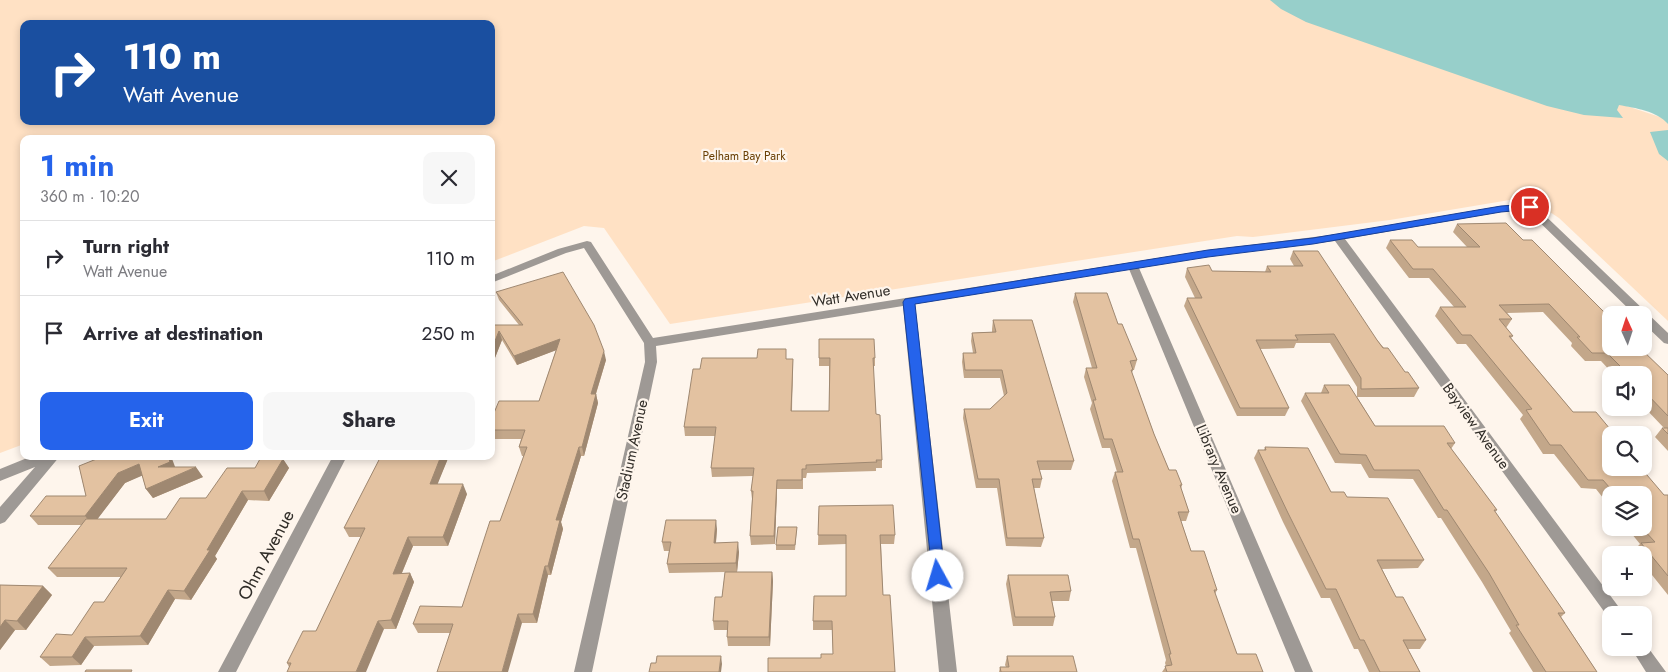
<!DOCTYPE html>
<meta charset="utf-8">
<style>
body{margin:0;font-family:Jost,sans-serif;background:#f7f7f7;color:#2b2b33;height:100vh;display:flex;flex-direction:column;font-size:19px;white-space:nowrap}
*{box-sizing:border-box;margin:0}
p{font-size:16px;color:#7c7c81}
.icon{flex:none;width:28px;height:28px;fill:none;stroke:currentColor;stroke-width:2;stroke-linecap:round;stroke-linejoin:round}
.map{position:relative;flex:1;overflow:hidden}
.sheet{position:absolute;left:20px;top:135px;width:475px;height:325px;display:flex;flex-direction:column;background:#fff;border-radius:10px;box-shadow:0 2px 8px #0003}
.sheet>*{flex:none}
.banner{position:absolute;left:20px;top:20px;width:475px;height:105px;border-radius:10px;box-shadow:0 2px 8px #0003;background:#1a4fa0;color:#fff;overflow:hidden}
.needle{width:32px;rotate:357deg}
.fabs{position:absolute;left:1602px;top:306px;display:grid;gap:10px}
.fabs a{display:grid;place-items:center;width:50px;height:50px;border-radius:10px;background:#fff;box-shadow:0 2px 8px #0003;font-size:25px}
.pin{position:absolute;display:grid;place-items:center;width:42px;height:42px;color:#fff;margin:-21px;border:2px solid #fff;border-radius:50%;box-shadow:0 1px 5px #0007}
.me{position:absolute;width:55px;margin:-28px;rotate:354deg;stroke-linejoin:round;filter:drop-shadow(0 0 4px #0008)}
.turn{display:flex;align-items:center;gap:18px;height:105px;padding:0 20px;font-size:22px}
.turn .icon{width:65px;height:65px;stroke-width:2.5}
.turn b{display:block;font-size:35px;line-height:42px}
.round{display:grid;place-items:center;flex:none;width:52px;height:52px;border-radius:10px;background:#f7f7f7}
.head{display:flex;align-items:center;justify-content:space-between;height:85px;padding:0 20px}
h1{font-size:30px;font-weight:700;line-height:38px;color:#2563eb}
.primary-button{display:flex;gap:10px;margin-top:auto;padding:10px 20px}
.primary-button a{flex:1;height:58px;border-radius:10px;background:#2563eb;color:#fff;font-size:20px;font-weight:700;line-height:58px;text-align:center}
.primary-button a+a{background:#f7f7f7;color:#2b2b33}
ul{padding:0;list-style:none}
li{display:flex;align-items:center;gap:15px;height:75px;padding:0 20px;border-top:1px solid #e1e1e2}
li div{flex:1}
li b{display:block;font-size:19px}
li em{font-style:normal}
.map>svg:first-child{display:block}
</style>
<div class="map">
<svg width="1668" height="672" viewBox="0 0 1668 672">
<rect width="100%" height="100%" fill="#fef5ec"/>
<path fill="#ffe1c4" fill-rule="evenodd" d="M0 0H1307L1663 118 1668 124V321L1559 218 1527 197 1390 220 1253 237 1237 236 670 324 604 228 584 226 491 262V139H24V444L0 453ZM24 24H491V121H24Z"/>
<path fill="#97cfca" d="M1270 0H1668V124C1657 111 1635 108 1619 105L1617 110 1623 118 1584 115 1547 106 1306 22 1281 9Z
M1668 130V161L1659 154 1650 132Z"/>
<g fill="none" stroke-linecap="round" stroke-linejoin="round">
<path fill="#9e9995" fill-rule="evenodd" d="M1530 204 1534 205 1668 333V344L1664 343 1644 324V315H1635L1527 210 1501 212 1345 239 1621 610 1623 615H1611V621L1335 241 1209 256 1139 268 1313 672H1295L1129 269 915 304 957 672H939L903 306 656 346 657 362 592 672H574L645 362 644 343 584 248 566 253 491 283V276L558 249 587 241 591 242 653 338 1209 250 1338 234 1501 206Z
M32 456H60L5 522 0 524V507L35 467 0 481V469Z
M333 456H347L236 672H218Z
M1644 642 1666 672H1646L1631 648H1644Z"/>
</g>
<path fill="#c3a78a" d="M1457 224 1523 240 1668 375V451L1655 437 1662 428H1664L1644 407V375H1614L1601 361H1585L1571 346 1572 343 1543 312 1507 313 1512 319 1506 328 1513 336 1511 338 1573 412 1664 495H1668V595L1644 565V555H1636L1633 551 1640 544 1627 528H1644V495H1611V508L1596 489 1581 488 1554 454H1543L1520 419 1523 415 1466 344H1457L1435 316 1440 307H1454L1429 278H1409L1386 248 1390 240 1418 247H1467L1453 232Z
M1293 251 1377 340 1419 388 1414 397H1357L1375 426 1455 443 1451 449 1497 510 1495 512 1565 613 1561 617 1597 672H1533L1509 633 1511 631 1482 582 1441 518H1438L1413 479 1369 478 1361 464 1335 463 1301 401 1305 393H1321L1324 385 1357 397V387L1330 343H1296L1294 348 1260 349 1289 408 1285 416H1237L1184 306 1187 298H1195L1185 277 1187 268 1212 271 1265 272 1267 266H1294L1290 259Z
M496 292 606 360 596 394 598 403 584 456H581L561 522 563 529 558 548 551 575H548L537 623H522L450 633H418L413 624 462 607 500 521 524 456H522L519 447 521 439H491V420L539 401 556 350 517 365 502 340 491 368V325H519L499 300Z
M1075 293 1118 324 1137 360 1134 370H1133L1132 373 1154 434 1169 470 1182 485 1181 489 1189 512 1186 521H1181L1191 551 1217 590 1215 594 1237 654 1263 672H1162L1166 666 1165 663 1166 660 1136 548H1130L1112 481 1115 472H1117L1110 448H1102L1090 409 1092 403 1084 377 1086 368H1092L1073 302Z
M993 320 1074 461 1071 470H1039L1042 479 1040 488H1034L1044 538 1041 547 1006 546 997 488H976L963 418 964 409H990L1004 396 1000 378H964L962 362 963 353H973L971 341 972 333 992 332V329Z
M819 358H875V366H873L876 414 882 460V468H876V471L807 473 806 478H803V489H777L775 544 751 545 750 536 752 499 751 491 753 476 712 477 711 468 715 436H685L684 427 700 369 787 359H793L792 411H829V366H819Z
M1265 447 1331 492 1347 497 1424 560 1418 568 1382 569 1396 597 1426 640 1420 649H1408L1420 672H1369L1358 649H1354L1330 598H1321L1283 522 1254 458 1258 450H1264Z
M381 456H449L437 484 467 494 448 546H413L402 573H410L414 582 396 629H384L289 667 287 663 316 631 361 537H349L344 528Z
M283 459 289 468 269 501 248 500 215 556 217 559 191 600 175 599 148 645 94 646 81 665 50 666 40 657 72 635 104 602 121 577H57L48 568 82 525H38L30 516 86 496 79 466 175 467 203 477 153 498 146 489 142 475 125 483 97 519H166L206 498 255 468Z
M819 506 895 535 894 544H881L883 595 895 672 821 658 833 654 832 630H813V621L846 596V544L818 545Z
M797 527 795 550H776V545Z
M717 529 716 543 739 552 737 572H772L773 581 770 646H728L727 637V630H714L713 621 722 597 725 572 669 573 667 564 669 551H664L662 542Z
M1008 575 1071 591 1069 601H1052L1055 617 1053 626H1013L1006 584Z
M0 585 43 586 52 595 26 630H15L0 650Z
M1007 656 1077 672H999L1000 667H1006L1005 665Z"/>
<path fill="#9f8871" d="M499 331 502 340 491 368V351Z
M560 339 562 348 517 365 514 356Z
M604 351 606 360 593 403 591 394Z
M793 359V367L791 420V411Z
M596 394 598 403 584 456 582 447Z
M579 447 581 456 561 522 563 529 551 575 548 566 556 520Z
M168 456H171L177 472 158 467Z
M441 456H449L434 493 430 484Z
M283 459 289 468 269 501 264 491Z
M139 464 146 474 125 483 93 525 85 516 118 473Z
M196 467 203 477 153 498 146 489Z
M777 480V489L775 544 774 536Z
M463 484 467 494 448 546 443 537Z
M242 491 248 500 215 556 217 559 191 600 184 591 207 550Z
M716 520 717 529 715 552 714 543Z
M408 537 413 546 398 582 393 574Z
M738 542 739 552 737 572 736 563Z
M545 566 548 575 537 623 533 614Z
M772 572 773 581 770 646 769 637Z
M410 573 414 582 396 629 391 620Z
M43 586 52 595 26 630 17 621Z
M168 590 175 599 148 645 140 636Z
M518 614 522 623 508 672H502Z
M5 620 15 630 0 650V627Z
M378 621 384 629 366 672H356Z
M85 637 94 646 81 665 72 657Z
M721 656 722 664 721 672H719Z"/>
<path fill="#e3c2a1" stroke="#9f8871" d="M1506 223 1523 240H1532L1611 319V348H1640L1668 375V416L1644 391V375H1629L1607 353H1592L1577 337H1580L1549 304 1499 305 1512 319H1499L1513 336H1509L1573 412H1596L1615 435H1611V468H1641L1664 495H1668V576L1641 543 1655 542 1642 528H1644V495H1616L1603 480H1588L1561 445H1550L1526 410 1532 409 1471 335H1462L1440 307H1466L1433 269H1413L1390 240H1412L1418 247H1480L1457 224Z
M1293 251H1318L1377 340 1383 348H1388L1405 372H1408L1419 388 1361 389V378L1334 334 1295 335 1298 340H1256L1289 408H1240L1187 298H1202L1187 268 1209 265 1212 271 1271 272 1267 266H1303Z
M563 272 594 325 604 351 591 394H596L582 447H579L556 520H560L555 539 548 566H545L533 614H518L502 672H437L453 624H413L420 606 462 607 490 521H500L527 447H519L525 430H491V420L499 401H539L560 339 514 356 499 331 491 351V325H523L496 292Z
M1075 293H1107L1118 324H1122L1137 360 1130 361 1133 370H1131L1154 434 1169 470H1176L1182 485H1180L1189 512H1178L1191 551H1204L1217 590H1214L1237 654H1256L1263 672H1167L1165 666 1172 665 1169 654H1171L1139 539H1133L1115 472H1123L1112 439H1104L1093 400H1096L1086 368H1097Z
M993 320H1032L1074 461H1037L1042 479H1032L1044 538H1007L999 479H978L964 409H990L1007 393 1002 370H965L963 353H976L972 333 996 332Z
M819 339H874L875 358H873L876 414 880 415 882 460H876L877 462 806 465V469H802V480H777L774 536H750L753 491H751L754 468H711L716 427H684L693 369H700L702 358H757L758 349H786V359H793L791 411H829L830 358H819Z
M1324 385H1349L1375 426H1444L1455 443H1447L1497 510H1494L1565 613H1558L1597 672H1546L1516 625H1519L1489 573 1447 510H1444L1419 470H1374L1366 455 1340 454 1305 393H1329Z
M1662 428H1668V434Z
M1265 447 1308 448 1331 492H1344L1347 497 1388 498 1424 560H1377L1396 597H1403L1426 640H1403L1420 672H1380L1364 640H1360L1336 589H1326L1288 513 1258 450H1266Z
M104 456H168L170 462 158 467H196L146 489 139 464 118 473 85 516H30L46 496H86L79 466Z
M381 456H441L430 484H463L443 537H408L393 574 410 573 391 620 378 621 356 672H287L291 663H287L303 631H316L365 528H344Z
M260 459H283L264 491H242L207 550H210L184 591 168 590 140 636 85 637 72 657H40L56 634 72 635 94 602H104L127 568H48L86 519H166L180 498H206L227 468H255Z
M893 505 895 535H880L883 595H890L895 672H768V658H821V654H833L832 621H813L814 596H846V535H818L819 506Z
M666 520H716L714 543 738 542 736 563 667 564 671 542H662Z
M778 527H797L795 545H776Z
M725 572H772L769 637H727L728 621H713L715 597H722Z
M1008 575H1068L1071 591 1050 592 1055 617H1015Z
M0 585 43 586 17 621 5 620 0 627Z
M657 656H721L719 672H649L651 663H656Z
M1007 656H1073L1077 672H1001L1000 667H1009Z
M86 670H132L131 672H85Z"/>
<path fill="#2563eb" stroke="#184099" d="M1530 204 1534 205V209L1501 212 1313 244 1208 257 915 304 945 576 943 581 938 582 933 581 903 302 905 299 1208 250 1313 238 1501 206Z"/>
<g text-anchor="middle" stroke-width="4.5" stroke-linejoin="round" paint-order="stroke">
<g font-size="12" fill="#693f04" stroke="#fef5ec">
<text x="744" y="160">Pelham Bay Park</text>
</g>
<g font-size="15" fill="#312d28" stroke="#fef5ec">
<text transform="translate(851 296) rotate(-9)" y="5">Watt Avenue</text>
<text transform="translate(1476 426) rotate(54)" y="5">Bayview Avenue</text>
<text transform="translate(632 450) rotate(-78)" y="5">Stadium Avenue</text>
<text transform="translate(1219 469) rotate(67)" y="5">Library Avenue</text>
</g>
<g font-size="18" fill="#312d28" stroke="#fef5ec">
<text transform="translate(266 555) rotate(-62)" y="6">Ohm Avenue</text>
</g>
</g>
</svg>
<div class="fabs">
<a><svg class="needle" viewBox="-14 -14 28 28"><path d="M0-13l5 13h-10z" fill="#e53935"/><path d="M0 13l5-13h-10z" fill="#7c7c81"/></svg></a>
<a><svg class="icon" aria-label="sound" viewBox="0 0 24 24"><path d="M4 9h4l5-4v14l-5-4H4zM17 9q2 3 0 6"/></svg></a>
<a><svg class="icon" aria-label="search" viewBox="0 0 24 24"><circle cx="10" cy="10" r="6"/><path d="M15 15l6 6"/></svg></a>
<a><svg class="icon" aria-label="layers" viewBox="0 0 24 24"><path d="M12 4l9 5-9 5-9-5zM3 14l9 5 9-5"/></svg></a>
<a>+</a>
<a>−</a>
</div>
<div class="pin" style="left:1530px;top:207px;background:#d93025"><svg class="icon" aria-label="arrive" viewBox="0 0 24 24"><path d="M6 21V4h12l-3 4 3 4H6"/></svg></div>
<svg class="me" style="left:938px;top:576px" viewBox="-20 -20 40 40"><circle r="19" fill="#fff"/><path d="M0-13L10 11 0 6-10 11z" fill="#2563eb"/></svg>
<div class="banner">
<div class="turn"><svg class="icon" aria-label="right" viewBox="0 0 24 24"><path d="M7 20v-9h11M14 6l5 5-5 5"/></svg><div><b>110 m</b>Watt Avenue</div></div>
</div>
<section class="sheet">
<div class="head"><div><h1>1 min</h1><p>360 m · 10:20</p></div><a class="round"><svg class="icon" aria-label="close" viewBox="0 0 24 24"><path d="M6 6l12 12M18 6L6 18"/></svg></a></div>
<ul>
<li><svg class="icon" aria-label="right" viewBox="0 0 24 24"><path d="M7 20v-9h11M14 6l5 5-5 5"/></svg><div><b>Turn right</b><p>Watt Avenue</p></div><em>110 m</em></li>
<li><svg class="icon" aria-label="arrive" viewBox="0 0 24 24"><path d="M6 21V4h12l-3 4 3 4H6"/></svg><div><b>Arrive at destination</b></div><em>250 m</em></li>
</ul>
<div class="primary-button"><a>Exit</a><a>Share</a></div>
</section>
</div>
